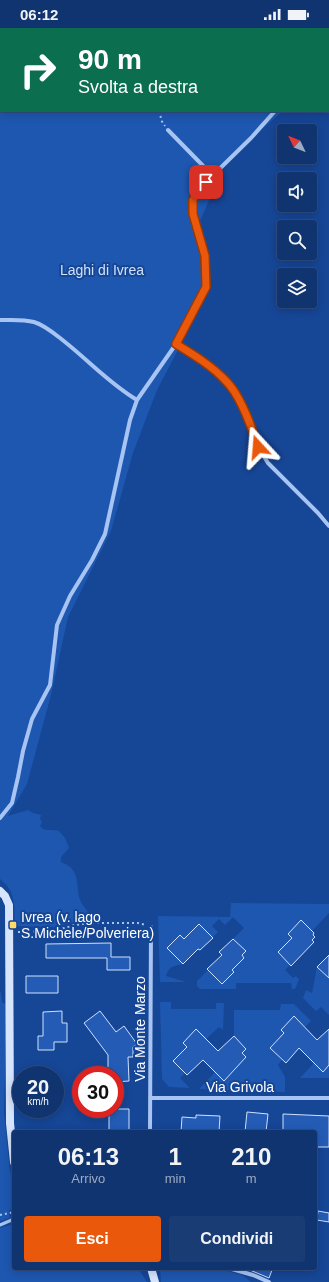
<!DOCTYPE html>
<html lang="it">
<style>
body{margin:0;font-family:Arial,sans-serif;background:#193c75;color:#f1f3f6;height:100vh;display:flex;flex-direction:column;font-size:15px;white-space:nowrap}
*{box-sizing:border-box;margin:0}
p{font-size:13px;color:#9caac3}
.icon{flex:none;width:22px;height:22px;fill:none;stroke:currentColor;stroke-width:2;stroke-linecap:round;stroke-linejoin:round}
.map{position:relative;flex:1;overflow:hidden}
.details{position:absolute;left:12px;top:1102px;width:305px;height:140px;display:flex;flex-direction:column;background:#103470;border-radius:4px;box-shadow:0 2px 10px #0003,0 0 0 1px #304f83}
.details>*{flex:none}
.hud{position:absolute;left:0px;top:0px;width:329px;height:84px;box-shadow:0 2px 10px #0003,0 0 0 1px #304f83;background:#0b6e4f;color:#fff;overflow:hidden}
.needle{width:26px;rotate:313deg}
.tools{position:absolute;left:277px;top:96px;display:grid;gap:8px}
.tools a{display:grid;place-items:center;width:40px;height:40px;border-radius:4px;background:#103470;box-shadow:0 2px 10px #0003,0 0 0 1px #304f83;font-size:20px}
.speed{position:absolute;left:12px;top:1038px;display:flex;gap:8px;font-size:20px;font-weight:700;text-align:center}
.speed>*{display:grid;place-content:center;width:52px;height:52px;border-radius:50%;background:#103470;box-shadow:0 2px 10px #0003,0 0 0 1px #304f83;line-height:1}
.speed small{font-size:10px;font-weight:400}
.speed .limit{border:6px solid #d22;background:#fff;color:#111}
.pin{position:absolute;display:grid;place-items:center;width:34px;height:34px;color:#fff;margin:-17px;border-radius:8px;box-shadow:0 2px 6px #0006}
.me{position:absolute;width:44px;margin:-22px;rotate:341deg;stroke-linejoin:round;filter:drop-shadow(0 0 3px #0008)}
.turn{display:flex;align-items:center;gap:14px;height:84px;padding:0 12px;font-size:18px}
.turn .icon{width:52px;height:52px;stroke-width:2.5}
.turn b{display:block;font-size:28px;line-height:34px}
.eta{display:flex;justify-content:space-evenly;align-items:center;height:68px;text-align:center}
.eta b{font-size:24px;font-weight:700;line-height:28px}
.action{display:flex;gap:8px;margin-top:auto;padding:8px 12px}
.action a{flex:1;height:46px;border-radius:4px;background:#ea580c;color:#fff;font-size:16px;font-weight:700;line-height:46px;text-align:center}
.action a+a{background:#193c75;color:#f1f3f6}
.status{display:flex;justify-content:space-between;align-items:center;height:28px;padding:0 20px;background:#103470;direction:ltr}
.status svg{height:11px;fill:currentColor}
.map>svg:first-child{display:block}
</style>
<div class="status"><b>06:12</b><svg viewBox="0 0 49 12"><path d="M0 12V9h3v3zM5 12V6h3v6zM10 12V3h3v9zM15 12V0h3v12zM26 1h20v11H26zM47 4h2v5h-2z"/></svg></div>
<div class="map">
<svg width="329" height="1254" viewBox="0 0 329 1254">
<rect width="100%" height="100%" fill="#164696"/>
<path fill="#1e57b0" d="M0 0H329L328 41V1H1V83H283L264 99 225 136 200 193 207 256 192 295 157 362 133 425 111 503 68 589 51 667 27 756 8 788 28 782 33 785 41 787 40 791 42 794 40 798C43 804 52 801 59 803L65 810 69 820 61 829V834C82 842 75 856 80 872 82 878 88 881 89 888L86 891 54 899 15 898C14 879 17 864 0 851Z
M231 875 329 876V885L312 903 301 893 288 906 293 911 292 913 290 912 278 924 290 937 285 942 293 950 296 948 299 951 295 961H292L291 955H236V961H200L197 958V953L208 942 234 944 232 942 244 930 242 927 245 923 233 911 244 900 233 889 225 897 219 891 212 898 218 904 212 910 199 896 187 908 186 912 180 907 167 920 183 936C174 938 169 938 166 948L186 954H160L158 888 230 889Z
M317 939 329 950V987L321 979 316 983 303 970 306 962 312 965Z
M0 964 1 965 2 974 7 977 4 1084 10 1144 14 1158V1177L9 1183 10 1190 0 1193Z
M160 974H171V981H216V975H224L223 1002 219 999 206 1011 196 1001 183 1015 188 1020 186 1022 185 1021 173 1033 185 1045 180 1050 190 1060 169 1059 162 1051Z
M281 976H294L311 993 305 999 294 988 281 1002 287 1008H282L270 1020 282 1032 278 1037 285 1049V1064L199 1061 215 1044 224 1053 246 1029 242 1025 246 1020 234 1008V982H280Z
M314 1035 323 1043 329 1037V1050H300Z
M14 1196V1240H138L147 1254H0V1200Z
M160 1240H216L242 1247 251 1254H161Z"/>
<path fill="#245cb5" stroke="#cfe1fc" d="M301 892 314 905 313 907 315 909 312 912 314 914 291 938 278 924 292 910 288 906Z
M199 896 213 910 200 922 198 921 183 936 167 920 180 907 184 911Z
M233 911 246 923 242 927 244 930 232 942 234 944 222 956 207 941 222 927 219 924Z
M111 915V929H130V942H107V930H46V916Z
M329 927V950L317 939Z
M26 948H58V965H26Z
M62 983V995H67V1014H54V1022H38V1008H43V984Z
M100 983 116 1004 124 998 137 1016 133 1019V1029H128L129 1053 115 1054V1047H108V1027L84 995Z
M294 988 317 1012 329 1001V1037L323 1044 299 1020 286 1035 270 1020 284 1005 281 1002Z
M196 1001 218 1023 234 1008 246 1021 242 1025 246 1029 224 1053 203 1032 187 1047 173 1033 187 1019 183 1015Z
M109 1081H129V1104H109Z
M247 1084 268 1086 266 1104H245Z
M283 1086 329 1088V1119H315V1104H283Z
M196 1087 220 1088 219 1104H181L182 1089 196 1090Z
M318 1183 329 1185V1194L317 1192Z
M245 1240H268L272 1242 269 1250Z"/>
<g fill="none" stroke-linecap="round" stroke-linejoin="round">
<path stroke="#a7c4f2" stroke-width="2" stroke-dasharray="2 3" stroke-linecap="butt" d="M153 0V1
M160 83 161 92 165 98
M18 904 54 903 75 897 90 895H138L146 897
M0 1187 14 1184"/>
<path stroke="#a7c4f2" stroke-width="3" d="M0 1197 14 1191"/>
<path stroke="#a7c4f2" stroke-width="4" d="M328 25 329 24
M168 102 212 147
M0 292C11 292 23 291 34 294 45 297 56 307 65 314 89 333 110 356 137 372
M176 316 206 335 227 353 239 372 253 403 258 419 268 435 318 485 329 498
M0 790 12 775 18 749 23 723 32 691 50 657 57 597 70 568 92 532 105 506 130 392 137 372 176 316 206 259 205 228 193 186V172L200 160 251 110 275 83
M150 1070H329
M150 1104 151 899
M228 1240 253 1247 269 1254"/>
<path stroke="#d6e4fc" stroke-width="8" d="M0 863 5 868 9 877 10 1095 14 1134
M151 1240 155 1254"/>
</g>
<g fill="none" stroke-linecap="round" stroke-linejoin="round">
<g stroke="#983908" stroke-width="10">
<path id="route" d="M206 154 200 160 193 172V186L205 228 206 259 176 316C194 327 212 338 226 353 240 367 252 400 258 419"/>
</g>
<use href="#route" stroke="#ea580c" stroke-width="7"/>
</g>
<rect fill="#ffdc68" stroke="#164696" stroke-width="1.5" x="9" y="893" width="8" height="8" rx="2"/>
<g text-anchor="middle" stroke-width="4" stroke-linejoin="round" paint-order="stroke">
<g font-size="14" fill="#cfe1fc" stroke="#164696">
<text x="102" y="247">Laghi di Ivrea</text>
</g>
<g font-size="14" fill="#fff" stroke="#164696" text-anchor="start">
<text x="21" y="894">Ivrea (v. lago<tspan x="21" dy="16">S.Michele/Polveriera)</tspan></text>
</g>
<g font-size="14" fill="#fff" stroke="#164696">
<text transform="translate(140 1001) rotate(-90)" y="5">Via Monte Marzo</text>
<text x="240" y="1064">Via Grivola</text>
</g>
</g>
</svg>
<div class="tools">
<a><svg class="needle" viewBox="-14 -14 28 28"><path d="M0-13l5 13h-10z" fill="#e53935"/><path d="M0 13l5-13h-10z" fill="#9caac3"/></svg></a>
<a><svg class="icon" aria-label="sound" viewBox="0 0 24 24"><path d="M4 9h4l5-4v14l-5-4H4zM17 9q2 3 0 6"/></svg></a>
<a><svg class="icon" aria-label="search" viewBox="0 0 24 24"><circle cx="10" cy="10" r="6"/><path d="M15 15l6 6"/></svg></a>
<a><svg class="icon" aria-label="layers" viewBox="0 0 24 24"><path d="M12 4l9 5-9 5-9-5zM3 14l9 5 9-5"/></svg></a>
</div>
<div class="speed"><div>20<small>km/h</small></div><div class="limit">30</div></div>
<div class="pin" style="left:206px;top:154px;background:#d93025"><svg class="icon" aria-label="arrive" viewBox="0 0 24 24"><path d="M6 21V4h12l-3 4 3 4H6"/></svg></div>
<svg class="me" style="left:258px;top:419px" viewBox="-20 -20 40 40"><path d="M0-17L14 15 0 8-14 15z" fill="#ea580c" stroke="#fff" stroke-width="4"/></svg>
<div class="hud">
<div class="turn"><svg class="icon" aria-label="right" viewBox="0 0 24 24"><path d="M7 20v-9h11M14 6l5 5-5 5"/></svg><div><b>90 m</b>Svolta a destra</div></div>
</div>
<section class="details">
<div class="eta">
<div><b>06:13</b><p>Arrivo</p></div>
<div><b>1</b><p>min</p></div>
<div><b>210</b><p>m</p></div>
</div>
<div class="action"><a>Esci</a><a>Condividi</a></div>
</section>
</div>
